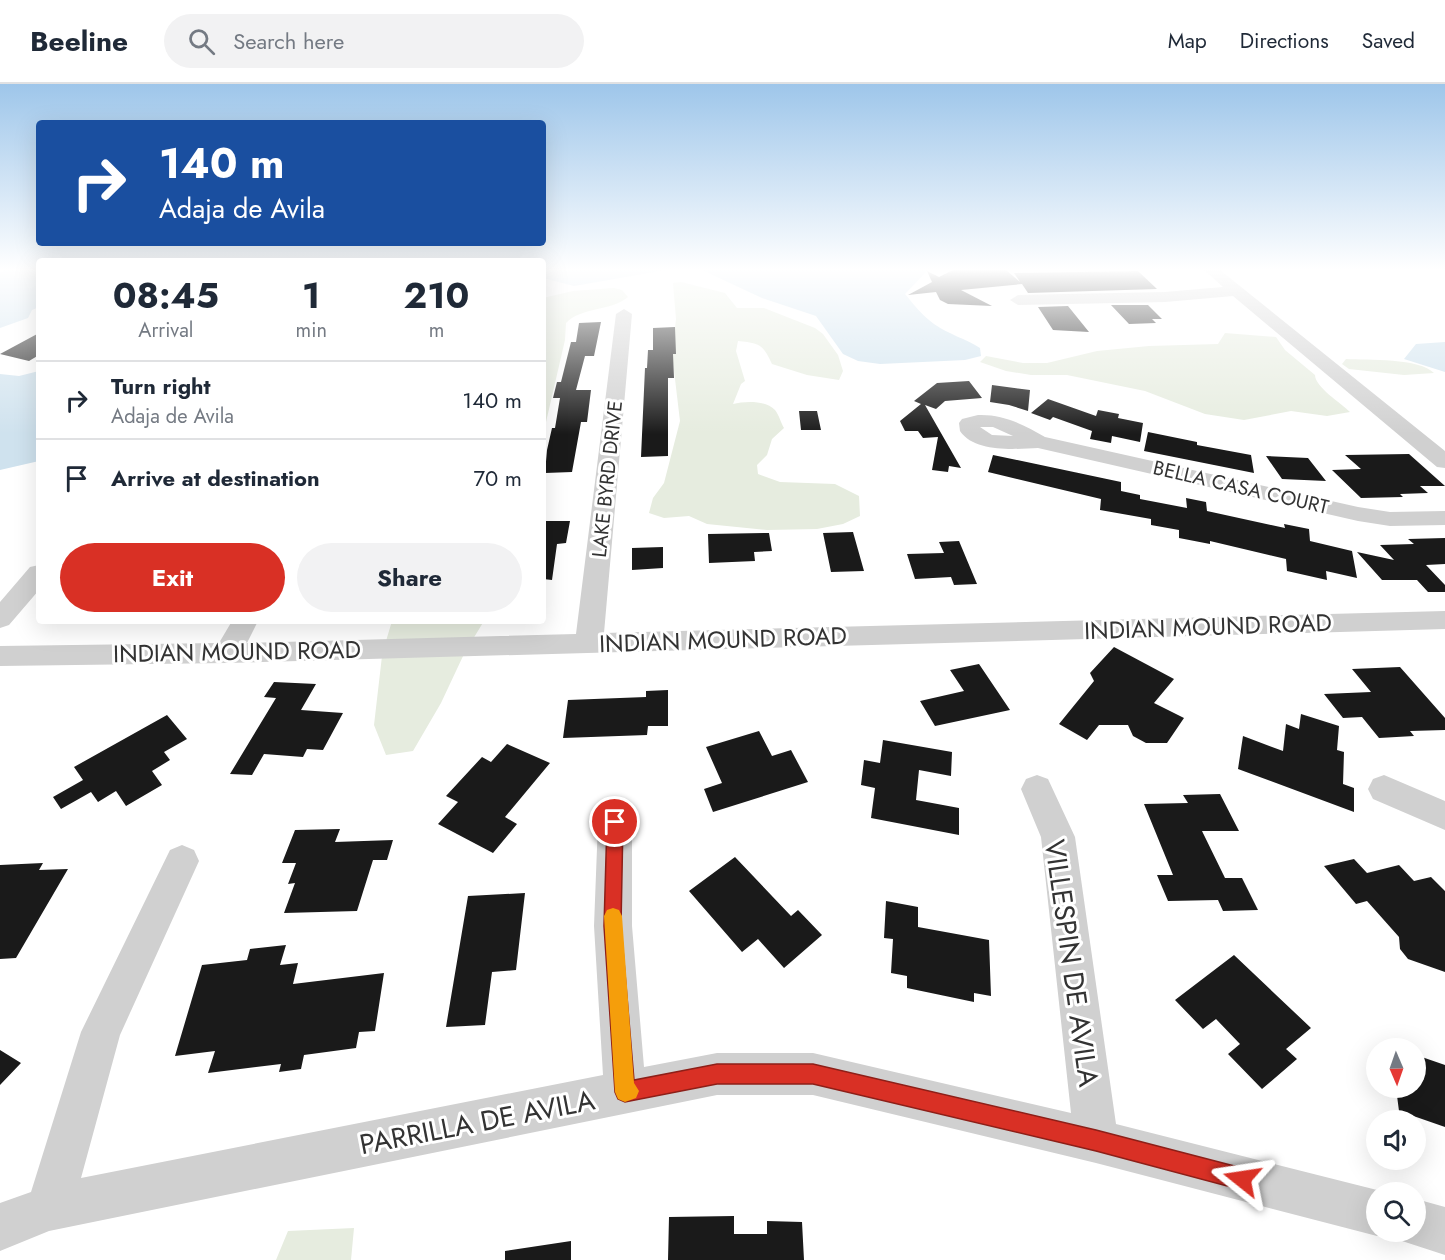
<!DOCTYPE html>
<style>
body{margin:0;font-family:Jost,sans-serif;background:#f2f2f3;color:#1f2937;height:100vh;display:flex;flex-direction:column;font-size:22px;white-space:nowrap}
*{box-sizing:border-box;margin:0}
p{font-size:20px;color:#747a83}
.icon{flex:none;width:33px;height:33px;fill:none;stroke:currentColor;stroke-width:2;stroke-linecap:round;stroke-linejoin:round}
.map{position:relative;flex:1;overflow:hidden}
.panel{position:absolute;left:36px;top:174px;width:510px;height:366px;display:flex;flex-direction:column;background:#fff;border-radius:6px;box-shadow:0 6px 24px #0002}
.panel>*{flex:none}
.hud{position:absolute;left:36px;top:36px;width:510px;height:126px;border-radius:6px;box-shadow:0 6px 24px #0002;background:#1a4fa0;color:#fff;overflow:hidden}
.needle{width:39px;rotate:178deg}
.fabs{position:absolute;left:1366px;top:954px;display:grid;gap:12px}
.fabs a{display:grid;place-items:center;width:60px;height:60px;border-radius:50%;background:#fff;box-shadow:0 6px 24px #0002;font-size:30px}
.pin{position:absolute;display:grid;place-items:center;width:51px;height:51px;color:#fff;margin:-26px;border:3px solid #fff;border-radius:50%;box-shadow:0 2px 6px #0007}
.me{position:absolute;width:66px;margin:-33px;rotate:285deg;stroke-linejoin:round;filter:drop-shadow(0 0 4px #0008)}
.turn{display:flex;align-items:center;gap:21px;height:126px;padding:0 24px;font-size:27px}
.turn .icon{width:78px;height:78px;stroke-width:2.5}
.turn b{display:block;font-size:42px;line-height:51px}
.eta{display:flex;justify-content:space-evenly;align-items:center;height:102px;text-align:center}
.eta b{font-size:36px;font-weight:700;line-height:42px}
.primary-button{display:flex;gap:12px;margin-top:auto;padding:12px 24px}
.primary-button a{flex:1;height:69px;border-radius:36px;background:#d93025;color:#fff;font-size:24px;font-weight:700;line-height:69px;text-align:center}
.primary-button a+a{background:#f2f2f3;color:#1f2937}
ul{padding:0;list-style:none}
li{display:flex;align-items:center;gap:18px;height:78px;padding:0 24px;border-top:2px solid #e0e1e3}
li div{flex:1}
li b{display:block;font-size:22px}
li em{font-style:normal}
header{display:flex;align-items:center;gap:36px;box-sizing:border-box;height:84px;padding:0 30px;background:#fff;border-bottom:2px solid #e0e1e3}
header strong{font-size:28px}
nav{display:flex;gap:33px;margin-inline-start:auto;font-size:21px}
.search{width:420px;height:54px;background:#f2f2f3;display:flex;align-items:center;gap:15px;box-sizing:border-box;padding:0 21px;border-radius:33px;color:#747a83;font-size:22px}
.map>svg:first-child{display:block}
</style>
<header>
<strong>Beeline</strong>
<div class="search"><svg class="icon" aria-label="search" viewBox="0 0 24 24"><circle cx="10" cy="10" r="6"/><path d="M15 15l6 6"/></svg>Search here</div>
<nav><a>Map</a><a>Directions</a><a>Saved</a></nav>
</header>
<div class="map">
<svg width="1445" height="1176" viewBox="0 0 1445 1176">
<rect width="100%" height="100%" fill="#fff"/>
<path fill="#e6ecdf" d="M681 198 725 209 737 224H764L815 244 823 250 838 271 843 287 839 296 807 291 772 280C763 260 759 259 738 257L736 267 745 297 741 300 733 320C745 317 766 316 775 326 779 331 781 339 784 344L772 355 767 371 757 381 758 390 780 398 835 400 859 412 860 432 843 440 817 445 767 446 707 440 689 432 664 434 649 429 653 414 664 399 680 337 672 270 676 235 673 199Z
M614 204 622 206 628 213C610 228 583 222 566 239L565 256 543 351V214L573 207Z
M1225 249 1276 253 1285 266 1315 291C1315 303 1341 319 1350 328L1327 332 1291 327 1244 336 1205 330 1145 307 1067 291H1031L1006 287 980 278 986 272 1023 279H1047L1097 267 1149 262 1218 260Z
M1346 275C1367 276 1420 274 1434 289L1404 291 1349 285 1342 280Z
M392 537H484L473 555 386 557Z
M464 570 441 619 413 667 386 671 374 641 382 572Z
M354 1144 351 1176H276L288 1147Z"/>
<path fill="#cfe2ee" d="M4 186H39V223L32 226 28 234 0 244V189Z
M543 186H666L574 202 543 194Z
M702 186H928L905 210C914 221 923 232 934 240 948 250 966 255 980 264L981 272 965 276 880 280 858 277 843 270 816 232 762 214Z
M1445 258V288L1404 275 1416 260Z
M39 287V377L0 386V290L19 292Z"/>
<path fill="#1a1a1a" d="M953 186H1006L1020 198 1014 189 1138 187 1157 205 1028 209 1022 200 961 206 992 222 948 220 940 216 936 208 908 211 932 198 927 187 939 193Z
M1111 221H1148L1162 235H1152L1156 239 1129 240Z
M1068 222 1089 248 1053 246 1038 223Z
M601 238 594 272H585L576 306H591L587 338H581L572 388 545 389 547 366 552 344H555L560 314H553L557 298H561L571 258H576L579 239Z
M675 243 676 270H673L674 294H668V372L641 373 645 284H647L648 266H653V244Z
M39 249V271L29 277 0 270Z
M969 297 982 314 945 317 936 325 925 321 961 384 949 382 948 388 932 386 938 353 923 354 918 347H905L900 337 921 320 914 317 937 299Z
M992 301 1030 306 1028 327 1009 321 990 318Z
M1048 315 1096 332 1098 326 1119 330 1118 334 1143 339 1140 358 1112 352 1111 359 1090 355 1092 347 1053 333 1050 336 1031 329Z
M799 327H817L821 346H801Z
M1148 348 1197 358V361L1251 371 1254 389 1144 367Z
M1409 370 1445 402H1420L1428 409 1400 410 1403 413 1361 414 1332 386 1361 385 1345 371Z
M993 371 1121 398V407L1140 411V415L1187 424 1186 414 1206 418 1207 427 1285 444 1284 440 1309 445 1310 457 1352 467 1357 494 1326 487 1327 496 1287 487 1286 475 1210 457V460L1179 454V446L1151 441V435L1100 426 1101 415 988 388Z
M1266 372 1308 374 1326 397 1282 395Z
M543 437H570L566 459 557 460 552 496 543 495Z
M853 448 864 487 831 488 823 449Z
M769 449 772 467 754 468 755 477 709 479 708 450Z
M1445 454V480L1426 481 1445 501V508H1428L1417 496H1382L1357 468 1394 476 1380 461 1414 460 1408 455Z
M959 457 977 500 954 501 951 493 915 495 907 470 944 469 939 458Z
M663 463V484L632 486V464Z
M1114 563 1174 595 1154 619 1184 634 1167 659H1146L1133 652 1128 641H1099L1087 656 1059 640 1094 597 1090 589Z
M979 580 1010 626 935 642 920 617 964 607 950 586Z
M1400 583 1445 634V646L1410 647 1414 652 1379 654 1362 633 1343 634 1324 610 1371 608 1352 585Z
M274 598 316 600 301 626 343 629 323 666 307 665 303 673 264 670 252 691 230 690 276 614 264 613Z
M668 606V642H648L647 651 563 654 568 616 646 613V607Z
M1301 630 1339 642 1337 666 1344 668 1343 700 1354 704V728L1238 685 1243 652 1283 667 1286 640 1299 645Z
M167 631 187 655 164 668 170 676 152 687 162 701 126 722 116 707 98 718 91 708 61 725 53 713 83 696 74 683Z
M759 647 772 672 791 666 808 698 713 728 704 705 722 699 706 663Z
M883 656 952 668 951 692 919 686 916 716 959 724V751L871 734 875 704 861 701 864 676 880 679Z
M507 660 550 679 505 733 517 740 493 769 438 740 458 718 446 712 482 673 491 678Z
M1220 710 1239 747H1202L1225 794H1242L1258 826 1223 827 1218 816 1168 817 1157 791H1173L1144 720 1188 719 1183 711Z
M340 745 335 758 393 756 387 776H373L357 827 284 829 295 799 288 800 296 779H282L295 746Z
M735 773 791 832 798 826 822 851 784 884 758 855 742 868 689 807Z
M1354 775 1367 789 1399 781 1414 797 1431 793 1445 807V888L1408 875 1400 865 1399 853 1367 817 1356 820 1324 782Z
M43 779 39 786 68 785 16 874 0 875V781Z
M525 809 516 886 492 888 485 941 446 943 468 812Z
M886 817 918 823V843L989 856 991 912 974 909V918L907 904V892L891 889 893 855 884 854Z
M286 861 280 881 298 879 293 900 384 889 375 947 359 948 356 964 304 971 301 985 279 988 281 980 208 989 215 967 175 972 202 881 247 876 250 865Z
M1234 871 1311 944 1286 965 1297 975 1262 1005 1228 970 1240 960 1216 935 1203 945 1175 916Z
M0 966 21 979 0 1001Z
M1416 971 1445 981V1043L1399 1027 1396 1004H1416Z
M734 1132V1150H767V1137L802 1138 804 1176H668L669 1133Z
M571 1157V1176H505V1167Z"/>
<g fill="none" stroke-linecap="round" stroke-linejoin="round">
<path fill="#d0d0d0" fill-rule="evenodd" d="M1204 186H1220L1445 367V384L1437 383 1233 212 1165 218 1018 221 1010 216 1018 211 1165 208 1223 203Z
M624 225 632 230 604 549 1445 527V545L227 579 0 582V562L219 559 232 537H258L247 559 576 550 616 230Z
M978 331C1004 330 1024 341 1045 353L1358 423 1390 428 1445 427V441L1390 442 1358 437 1038 364C1015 365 975 369 960 347L959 339 962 335ZM980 343H993L1013 352 992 351Z
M39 481V506L9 541 0 544V518L30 483Z
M1037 691 1048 695 1075 753 1116 1040 1377 1106 1384 1108H1377V1148H1389L1377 1152 1096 1079 813 1011H717L49 1147 0 1167V1119L31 1108 81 948 170 766 182 761 194 766 199 777 120 951 81 1094 603 991 594 842 598 738 603 728 615 724 627 728 632 738V842L644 983 717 969H813L1071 1029 1041 753 1021 705 1026 695Z
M1384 691 1445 717V746L1373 715 1368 705 1373 695Z
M1416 1115 1445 1123V1171L1399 1156 1396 1148H1416Z"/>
</g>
<linearGradient id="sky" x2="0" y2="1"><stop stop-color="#9ec6ea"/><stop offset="0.53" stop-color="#fff"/><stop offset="1" stop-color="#fff" stop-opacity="0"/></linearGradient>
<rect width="1445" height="350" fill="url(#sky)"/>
<path fill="#d93025" stroke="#8d1f18" stroke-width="1.5" d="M615 732 621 734 623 738 621 842 634 996 717 980H813L1096 1046 1242 1084 1249 1087 1253 1095 1249 1102 1242 1106 1096 1067 813 1000H717L625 1018 618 1015 615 1008 604 842 607 738 609 734Z"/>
<path fill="#f59e0b" d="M613 824 619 826 622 832 634 999 639 1007 636 1014 625 1018 618 1015 615 1008 604 832 607 826Z"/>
<g text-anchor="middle" stroke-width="6" stroke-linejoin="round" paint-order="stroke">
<g font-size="20" fill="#333" stroke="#fff">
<text transform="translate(607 395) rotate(-84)" y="7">LAKE BYRD DRIVE</text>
<text transform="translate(1241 403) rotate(13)" y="7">BELLA CASA COURT</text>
</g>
<g font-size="24" fill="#333" stroke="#fff">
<text transform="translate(1208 543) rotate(-2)" y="8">INDIAN MOUND ROAD</text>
<text transform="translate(723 556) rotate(-2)" y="8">INDIAN MOUND ROAD</text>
<text transform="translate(237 568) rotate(-1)" y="8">INDIAN MOUND ROAD</text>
</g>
<g font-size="28" fill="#333" stroke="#fff">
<text transform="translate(1072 879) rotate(82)" y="10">VILLESPIN DE AVILA</text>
<text transform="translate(477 1038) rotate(-11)" y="10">PARRILLA DE AVILA</text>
</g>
</g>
</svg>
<div class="fabs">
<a><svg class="needle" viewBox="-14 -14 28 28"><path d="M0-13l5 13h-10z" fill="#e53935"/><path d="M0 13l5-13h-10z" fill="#747a83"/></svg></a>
<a><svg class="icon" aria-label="sound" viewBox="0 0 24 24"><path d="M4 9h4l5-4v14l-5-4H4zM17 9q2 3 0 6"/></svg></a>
<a><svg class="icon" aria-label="search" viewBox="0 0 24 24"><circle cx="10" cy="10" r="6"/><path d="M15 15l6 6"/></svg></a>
</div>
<div class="pin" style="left:615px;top:738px;background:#d93025"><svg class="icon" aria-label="arrive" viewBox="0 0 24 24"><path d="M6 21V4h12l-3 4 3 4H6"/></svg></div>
<svg class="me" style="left:1242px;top:1095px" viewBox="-20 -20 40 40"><path d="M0-17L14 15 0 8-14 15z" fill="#d93025" stroke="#fff" stroke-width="4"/></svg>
<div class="hud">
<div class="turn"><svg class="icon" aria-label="right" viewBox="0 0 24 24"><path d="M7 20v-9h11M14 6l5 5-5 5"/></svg><div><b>140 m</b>Adaja de Avila</div></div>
</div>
<section class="panel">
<div class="eta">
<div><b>08:45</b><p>Arrival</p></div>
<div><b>1</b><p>min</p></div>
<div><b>210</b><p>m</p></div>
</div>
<ul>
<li><svg class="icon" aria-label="right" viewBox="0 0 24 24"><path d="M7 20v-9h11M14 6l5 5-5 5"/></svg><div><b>Turn right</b><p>Adaja de Avila</p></div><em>140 m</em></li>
<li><svg class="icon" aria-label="arrive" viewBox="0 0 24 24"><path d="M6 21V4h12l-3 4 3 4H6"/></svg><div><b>Arrive at destination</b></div><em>70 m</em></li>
</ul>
<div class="primary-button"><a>Exit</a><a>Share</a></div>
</section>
</div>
